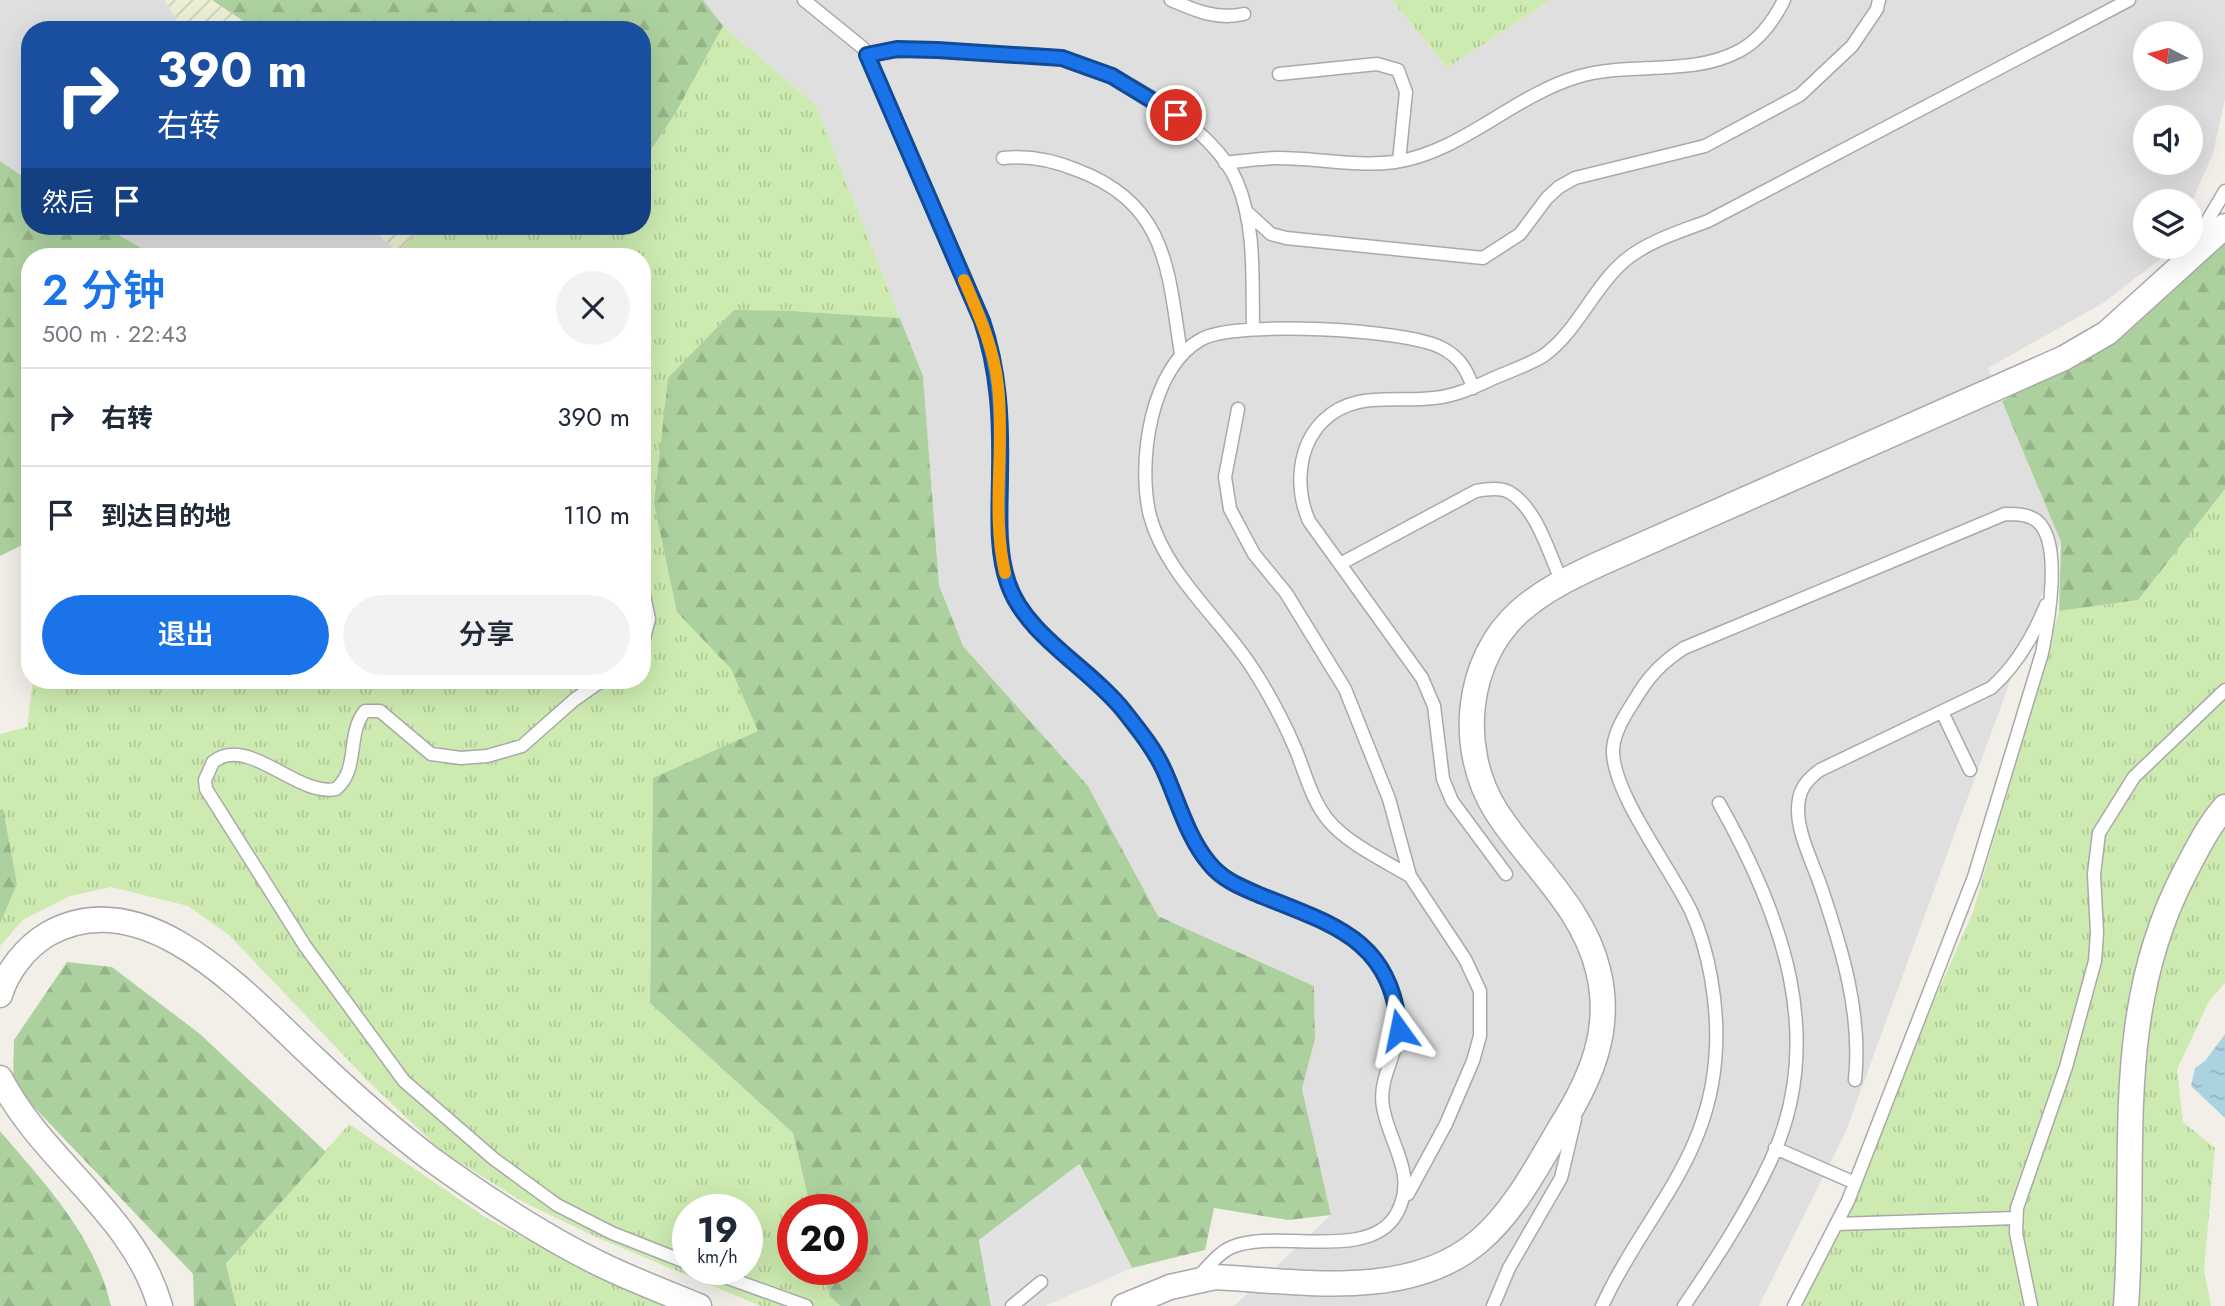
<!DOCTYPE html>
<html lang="zh">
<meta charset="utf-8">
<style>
body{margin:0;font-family:Jost,"Noto Sans SC",sans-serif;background:#f2f2f3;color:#1f2937;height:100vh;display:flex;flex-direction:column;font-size:26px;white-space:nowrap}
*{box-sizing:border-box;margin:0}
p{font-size:23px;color:#747a83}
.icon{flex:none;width:38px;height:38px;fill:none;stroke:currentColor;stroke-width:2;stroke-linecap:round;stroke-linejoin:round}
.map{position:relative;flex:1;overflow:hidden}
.details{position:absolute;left:21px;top:248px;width:630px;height:441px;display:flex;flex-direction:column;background:#fff;border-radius:28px;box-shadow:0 7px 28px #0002}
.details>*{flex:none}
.guide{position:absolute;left:21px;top:21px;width:630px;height:214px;border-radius:28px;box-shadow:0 7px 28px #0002;background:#1a4fa0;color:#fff;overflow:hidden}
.needle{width:46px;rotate:276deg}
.controls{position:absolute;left:2133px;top:21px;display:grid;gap:14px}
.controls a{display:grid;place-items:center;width:70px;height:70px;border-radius:50%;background:#fff;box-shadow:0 7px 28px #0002;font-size:35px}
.speed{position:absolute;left:672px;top:1194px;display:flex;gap:14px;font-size:35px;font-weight:700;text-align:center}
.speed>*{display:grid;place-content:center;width:91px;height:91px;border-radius:50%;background:#fff;box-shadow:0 7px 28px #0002;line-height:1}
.speed small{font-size:18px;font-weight:400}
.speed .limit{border:10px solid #d22;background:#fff;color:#111}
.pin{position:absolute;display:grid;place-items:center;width:60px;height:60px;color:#fff;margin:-30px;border:4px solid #fff;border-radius:50%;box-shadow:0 2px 7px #0007}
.me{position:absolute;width:77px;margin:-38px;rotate:348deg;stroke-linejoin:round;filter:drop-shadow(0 0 5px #0008)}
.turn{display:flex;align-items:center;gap:24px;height:147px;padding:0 21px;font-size:32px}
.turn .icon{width:91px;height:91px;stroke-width:2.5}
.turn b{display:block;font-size:49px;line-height:60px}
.then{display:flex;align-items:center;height:66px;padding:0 21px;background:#0003;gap:14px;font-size:26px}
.round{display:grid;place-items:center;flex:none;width:74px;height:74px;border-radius:37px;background:#f2f2f3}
.headline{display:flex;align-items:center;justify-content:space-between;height:119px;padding:0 21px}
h1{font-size:42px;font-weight:600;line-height:52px;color:#1a73e8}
.primary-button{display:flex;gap:14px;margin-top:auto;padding:14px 21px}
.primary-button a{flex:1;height:80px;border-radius:42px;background:#1a73e8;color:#fff;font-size:28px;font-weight:600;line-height:80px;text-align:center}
.primary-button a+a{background:#f2f2f3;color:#1f2937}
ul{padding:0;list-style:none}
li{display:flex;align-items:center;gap:21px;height:98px;padding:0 21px;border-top:2px solid #e0e1e3}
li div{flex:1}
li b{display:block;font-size:26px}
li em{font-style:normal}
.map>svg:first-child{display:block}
</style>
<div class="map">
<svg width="2225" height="1306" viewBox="0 0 2225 1306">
<defs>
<pattern id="farmland-furrows" width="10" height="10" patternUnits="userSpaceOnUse" patternTransform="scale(1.75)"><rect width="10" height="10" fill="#eef0d5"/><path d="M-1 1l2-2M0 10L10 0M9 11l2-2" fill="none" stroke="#ccceb7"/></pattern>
<pattern id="grass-tufts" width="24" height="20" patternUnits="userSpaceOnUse" patternTransform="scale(1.75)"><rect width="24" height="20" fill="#cdebb0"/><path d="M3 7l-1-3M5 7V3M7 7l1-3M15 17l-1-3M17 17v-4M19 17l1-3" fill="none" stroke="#b0c997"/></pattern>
<pattern id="forest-firs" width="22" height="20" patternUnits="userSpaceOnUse" patternTransform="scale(1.75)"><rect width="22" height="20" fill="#add19e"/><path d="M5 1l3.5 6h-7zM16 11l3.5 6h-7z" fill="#95b388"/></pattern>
<pattern id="water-ripples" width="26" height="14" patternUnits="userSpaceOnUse" patternTransform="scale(1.75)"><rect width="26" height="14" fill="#aad3df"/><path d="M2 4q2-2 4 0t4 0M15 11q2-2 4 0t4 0" fill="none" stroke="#92b5bf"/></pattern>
</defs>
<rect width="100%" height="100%" fill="#f2efe9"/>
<path fill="#e0dfdf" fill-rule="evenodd" d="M0 0H165L182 30H30V181L0 161Z
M703 0H1392L1447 68 1551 0H2225V99L2213 153 2191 204V201H2146V247H2173L2172 250 2103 303 1988 368 2061 542 1846 1131 1759 1306H1234L1331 1215 1302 1089 1315 1039 1314 986 1158 916 1088 786 963 646 939 585 923 376 816 105 723 26ZM2146 33H2191V79H2146ZM2146 117H2191V163H2146Z
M103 226H369L397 252 392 257H157Z"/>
<path fill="url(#farmland-furrows)" d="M165 0H212L242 20 250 30H182Z
M369 226H424L397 252Z"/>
<path fill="url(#grass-tufts)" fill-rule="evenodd" d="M1392 0H1551L1447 68Z
M723 26 816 105 900 318 792 311 654 504 677 611 731 669 759 731 653 778 650 1003 793 1133 811 1209H793V1269H824L830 1296 840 1306H761L598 1238 525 1203 440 1150 368 1081 230 936 188 906 111 887 70 896 23 920 0 946V924L17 884 0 810V734L27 727 33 681H642V257H392L424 226H642V163L675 114ZM688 1209H747V1269H688Z
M2225 489V983L2209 1001 2177 1070 2183 1122 2215 1148 2204 1270 2211 1306H1800L1973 912 2059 611 2138 600Z
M349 1124 488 1219 554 1253 680 1306H236L226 1265Z"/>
<path fill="url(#forest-firs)" d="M212 0H703L723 26 675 114 642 163V30H250L242 20Z
M0 161 30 181V226H103L157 257H30V541L0 556Z
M2225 237V489L2138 600 2059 611 2061 542 2002 401 2105 345Z
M734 310 792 311 900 318 923 376 939 585 963 646 1088 786 1158 916 1314 986 1315 1039 1302 1089 1331 1215 1288 1220 1214 1208 1205 1250 1132 1268 1080 1165 979 1240 991 1306H840L830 1296 824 1269H852V1209H811L793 1133 650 1003 653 778 758 731 731 669 677 612 654 504 668 378Z
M3 809 17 884 0 924V810Z
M67 962 112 967 200 1034 326 1152 226 1264 236 1306H194L193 1274 13 1085 14 1040Z
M0 1131C45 1184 95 1236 111 1306H0Z"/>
<path fill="#e2e2e2" d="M1079 1164 1132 1268 1045 1306H991L979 1240Z"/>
<path fill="url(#water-ripples)" d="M2225 1034V1118L2191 1086 2195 1068 2205 1061Z"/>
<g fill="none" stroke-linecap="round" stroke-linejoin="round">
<g stroke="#a9a9a9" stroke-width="15">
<path id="service" d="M804 0 863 48 873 65 982 321C993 355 999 387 1000 423 1002 476 988 556 1016 603 1035 634 1070 655 1096 680 1116 699 1134 722 1149 745 1172 780 1185 838 1212 867 1226 881 1244 888 1262 895 1329 923 1377 932 1397 1012 1405 1047 1377 1074 1383 1107 1389 1144 1418 1174 1397 1213 1370 1263 1278 1228 1232 1247 1219 1252 1208 1267 1198 1277
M1171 0C1196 11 1217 20 1244 14
M867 55C909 47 947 52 989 54 1013 55 1039 53 1063 59 1119 71 1214 127 1237 182 1256 227 1252 280 1253 329
M1279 74 1377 64 1398 70 1406 92 1399 161
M1003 158C1030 155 1053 160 1077 170 1168 204 1168 271 1181 354
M1225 163C1242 161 1260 158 1278 158 1317 158 1356 167 1395 162 1462 152 1513 96 1577 77 1628 61 1690 77 1739 51 1760 40 1774 20 1784 0
M1248 213 1271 234 1286 238 1483 258 1520 234 1547 198 1559 187 1575 178 1705 146 1800 95 1852 46 1877 9 1879 0
M2201 241 2209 218 2225 191
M1238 409 1225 477 1230 509 1254 554 1286 593 1345 689 1389 799 1410 876 1465 959 1480 991V1036L1473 1061 1446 1124 1408 1194
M1340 564 1476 491C1486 489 1500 487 1509 492 1537 508 1549 554 1562 582
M642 586 649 619 642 646
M601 681 574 700 522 746 487 756 461 758 431 754 380 711H365C346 734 360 769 336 789 296 797 249 734 213 762L205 780 206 789 305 946 404 1081 494 1159 557 1205 612 1233 688 1263
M1942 712 1970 770
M1506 874 1452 801 1443 779 1434 706 1422 678 1309 521C1295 489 1297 447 1323 421 1354 390 1395 403 1434 398 1455 396 1475 387 1494 378 1510 371 1528 365 1543 356 1576 333 1592 290 1622 263 1645 242 1679 232 1708 221L2129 0
M1410 876C1383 860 1348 844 1328 820 1311 799 1305 772 1295 748 1283 720 1269 694 1253 669 1221 619 1166 575 1150 516 1137 464 1150 366 1202 339 1236 320 1407 329 1442 348 1459 357 1467 369 1473 388
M1855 1080C1862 1014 1842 949 1821 887 1813 863 1798 835 1798 810 1798 791 1805 781 1820 770L1991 688C2017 665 2033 637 2046 605
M1775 1148 1855 1183
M1837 1224 2016 1218
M703 1269 806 1306
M1012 1306 1041 1282
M1493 1306 1509 1268 1561 1178 1575 1119
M1602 1306C1645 1213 1712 1158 1716 1047 1718 1004 1709 950 1691 911 1672 870 1611 792 1613 749 1614 732 1625 715 1634 701 1648 677 1661 663 1684 648L2005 514C2016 514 2028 514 2037 521 2063 542 2048 624 2042 653L1974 877 1848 1201 1794 1306
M1684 1306C1716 1259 1747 1212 1771 1160 1828 1037 1781 913 1719 803
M2031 1306 2016 1233 2017 1208 2066 1067 2095 961 2097 933 2094 874 2099 833 2134 777 2225 690"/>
</g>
<g stroke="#a9a9a9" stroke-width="27">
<path id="minor" d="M0 995C7 971 26 947 48 934 147 878 250 999 315 1059 352 1094 390 1128 431 1159 485 1198 542 1236 602 1265 633 1280 667 1293 699 1306
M0 1078C43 1162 134 1214 160 1306
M1124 1306 1170 1287 1215 1277C1298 1281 1408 1301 1478 1242 1513 1213 1537 1167 1560 1128 1591 1079 1613 1029 1598 970 1583 907 1529 863 1496 811 1457 749 1465 660 1520 611 1544 590 1571 577 1599 564L2064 358 2107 333 2225 226
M2126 1306C2137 1156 2111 1015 2184 874 2196 851 2208 826 2225 807"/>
</g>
<use href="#service" stroke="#fff" stroke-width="12"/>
<use href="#minor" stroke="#fff" stroke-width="24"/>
</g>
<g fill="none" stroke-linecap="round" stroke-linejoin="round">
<g stroke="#114b97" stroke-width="18">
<path id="route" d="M1176 115 1112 76 1062 58 937 50 897 49 867 55 982 321C999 371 1001 420 1000 472 1000 508 996 549 1008 583 1025 635 1090 668 1124 711 1138 729 1153 747 1163 768 1177 798 1187 837 1209 863 1222 880 1243 888 1262 896 1334 925 1392 940 1399 1030"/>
</g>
<use href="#route" stroke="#1a73e8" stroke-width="12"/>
<path stroke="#f59e0b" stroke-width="12" d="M964 280C979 315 994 348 998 386 1005 448 991 513 1005 573"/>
</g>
</svg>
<div class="controls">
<a><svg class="needle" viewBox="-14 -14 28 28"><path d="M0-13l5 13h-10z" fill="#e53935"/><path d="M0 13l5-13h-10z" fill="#747a83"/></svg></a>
<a><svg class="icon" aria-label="sound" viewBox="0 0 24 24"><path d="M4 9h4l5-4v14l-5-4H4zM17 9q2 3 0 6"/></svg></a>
<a><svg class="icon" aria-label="layers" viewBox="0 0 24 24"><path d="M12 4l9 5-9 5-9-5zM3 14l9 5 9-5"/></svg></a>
</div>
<div class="speed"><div>19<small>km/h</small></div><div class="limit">20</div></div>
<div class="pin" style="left:1176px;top:115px;background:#d93025"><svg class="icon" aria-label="arrive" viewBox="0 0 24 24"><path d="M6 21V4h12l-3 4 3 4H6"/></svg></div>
<svg class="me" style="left:1399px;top:1030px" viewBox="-20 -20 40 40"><path d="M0-17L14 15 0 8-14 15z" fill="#1a73e8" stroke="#fff" stroke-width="4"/></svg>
<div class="guide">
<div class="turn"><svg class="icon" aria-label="right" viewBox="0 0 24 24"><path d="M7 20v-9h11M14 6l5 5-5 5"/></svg><div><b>390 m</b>右转</div></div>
<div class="then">然后<svg class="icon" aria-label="arrive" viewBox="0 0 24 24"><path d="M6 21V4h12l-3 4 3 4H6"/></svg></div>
</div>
<section class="details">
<div class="headline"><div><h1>2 分钟</h1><p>500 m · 22:43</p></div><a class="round"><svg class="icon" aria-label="close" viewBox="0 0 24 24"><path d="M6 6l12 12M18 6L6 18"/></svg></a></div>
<ul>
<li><svg class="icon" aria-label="right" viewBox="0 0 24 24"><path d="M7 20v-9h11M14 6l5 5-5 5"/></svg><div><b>右转</b></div><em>390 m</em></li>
<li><svg class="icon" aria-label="arrive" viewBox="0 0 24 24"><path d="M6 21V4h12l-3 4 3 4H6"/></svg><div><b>到达目的地</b></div><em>110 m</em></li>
</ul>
<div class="primary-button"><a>退出</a><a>分享</a></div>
</section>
</div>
